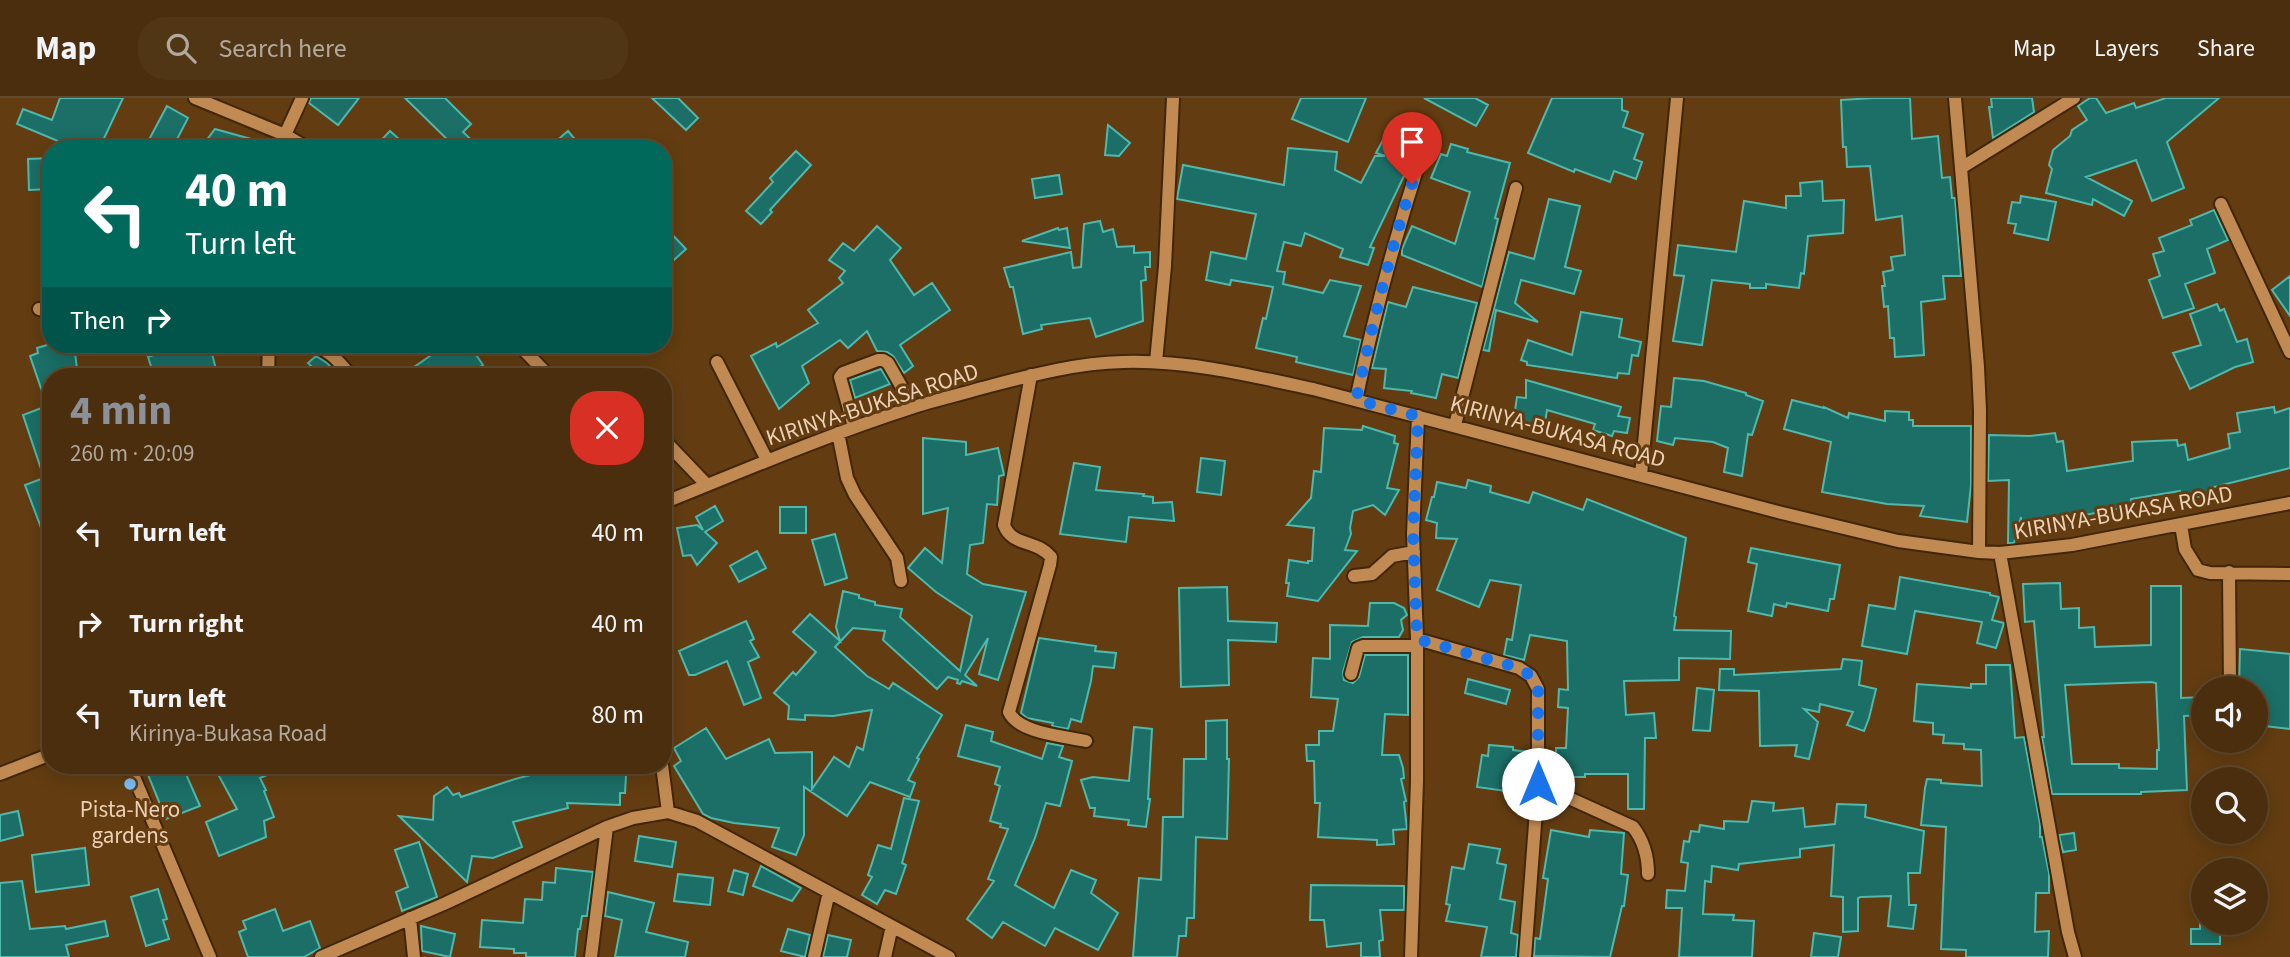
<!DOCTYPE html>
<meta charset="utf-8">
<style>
body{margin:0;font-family:"Source Sans 3",sans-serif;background:#513616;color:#f1f3f6;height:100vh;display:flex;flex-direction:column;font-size:26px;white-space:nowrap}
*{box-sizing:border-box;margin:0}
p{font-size:23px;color:#b2a89d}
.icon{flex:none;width:38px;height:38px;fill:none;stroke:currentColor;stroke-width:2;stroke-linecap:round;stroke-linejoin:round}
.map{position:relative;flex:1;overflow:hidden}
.panel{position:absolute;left:42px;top:270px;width:630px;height:406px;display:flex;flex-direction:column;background:#4a2e0d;border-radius:28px;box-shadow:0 4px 18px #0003,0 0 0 2px #614a2e}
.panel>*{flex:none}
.top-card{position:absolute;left:42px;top:42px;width:630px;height:214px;border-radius:28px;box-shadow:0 4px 18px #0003,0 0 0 2px #614a2e;background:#00695c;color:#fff;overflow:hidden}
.buttons{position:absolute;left:2191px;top:578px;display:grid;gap:14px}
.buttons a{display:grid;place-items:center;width:77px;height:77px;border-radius:50%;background:#4a2e0d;box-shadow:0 4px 18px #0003,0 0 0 2px #614a2e;font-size:35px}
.pin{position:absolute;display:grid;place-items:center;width:60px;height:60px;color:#fff;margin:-72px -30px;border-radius:50% 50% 50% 0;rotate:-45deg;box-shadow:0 0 7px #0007}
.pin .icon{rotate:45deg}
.me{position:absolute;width:77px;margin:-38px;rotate:0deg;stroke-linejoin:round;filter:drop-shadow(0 0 5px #0008)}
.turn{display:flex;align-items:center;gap:24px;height:147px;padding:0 28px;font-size:32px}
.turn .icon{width:91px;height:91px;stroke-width:2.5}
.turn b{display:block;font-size:49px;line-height:60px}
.then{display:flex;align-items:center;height:66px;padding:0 28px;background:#0003;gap:14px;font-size:26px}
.round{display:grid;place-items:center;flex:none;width:74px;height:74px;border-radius:28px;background:#513616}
.head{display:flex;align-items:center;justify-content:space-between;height:119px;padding:0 28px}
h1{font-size:42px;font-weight:700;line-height:52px;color:#8c9099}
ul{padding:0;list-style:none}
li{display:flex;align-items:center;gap:21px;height:91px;padding:0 28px}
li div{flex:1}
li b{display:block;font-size:26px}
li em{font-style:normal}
header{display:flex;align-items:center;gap:42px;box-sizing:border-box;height:98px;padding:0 35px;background:#4a2e0d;border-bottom:2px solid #614a2e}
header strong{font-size:33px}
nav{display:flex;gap:38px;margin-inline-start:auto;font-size:24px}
.search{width:490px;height:63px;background:#513616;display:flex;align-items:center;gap:18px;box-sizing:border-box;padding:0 24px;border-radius:28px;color:#b2a89d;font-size:26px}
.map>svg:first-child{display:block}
</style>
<header>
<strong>Map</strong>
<div class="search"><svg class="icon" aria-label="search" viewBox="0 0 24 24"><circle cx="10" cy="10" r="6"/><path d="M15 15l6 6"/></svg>Search here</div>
<nav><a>Map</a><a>Layers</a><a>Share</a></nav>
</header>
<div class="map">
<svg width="2290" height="859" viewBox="0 0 2290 859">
<rect width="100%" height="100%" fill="#633d11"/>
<path fill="#1b6f66" stroke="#50b8ac" stroke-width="2" fill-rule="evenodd" d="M60 0H123L99 51H77L17 26 23 11 52 22Z
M311 0H359L338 27 309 5Z
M405 0H445L471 26 463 34 481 51H457Z
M652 0H678L698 20 686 32Z
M1301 0H1366L1348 44 1292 21Z
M1424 0H1475L1488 7 1476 28Z
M1552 0H1622V12L1628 14 1623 29 1643 36 1634 61 1642 64 1636 81 1614 73 1610 84 1575 71 1574 74 1528 55Z
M1874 0H1910L1912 41 1938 38 1942 80 1950 79 1952 100H1955L1961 178H1943L1945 201 1921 204 1924 257 1895 259 1894 240H1890L1888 208 1884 209 1882 188H1885L1883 174 1893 172 1891 159 1905 157 1902 118 1876 122 1870 68 1847 69 1846 49H1843L1841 2Z
M1991 0H2032L2034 14 1993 40 1989 9H1992Z
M2090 0H2096L2106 15 2134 5 2136 10 2166 0H2219L2167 44 2184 90 2152 103 2136 62 2086 79 2132 103 2124 118 2093 101 2092 107 2046 95 2052 71 2049 67 2053 52 2070 38 2072 32 2087 22 2078 8Z
M167 8 188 20 172 51H144Z
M1108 27 1130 45 1119 58 1105 57Z
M215 31 269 46V51H200Z
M390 33 410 51H373Z
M568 33 583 51H547Z
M1384 40 1415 55 1370 149 1374 150 1368 167 1340 159 1343 151 1305 135 1301 148 1284 144 1277 173 1285 174 1283 186 1323 195 1330 182 1361 188 1344 238 1361 242 1353 277 1296 264 1297 259 1256 250 1263 220 1266 221 1273 189 1231 182 1230 187 1206 182 1211 154 1246 161 1256 116 1177 101 1183 67 1284 87 1288 50 1337 54 1335 72 1361 85 1375 58H1385L1376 55Z
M1451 46 1468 51 1467 54 1510 65 1495 120 1498 121 1482 189 1402 157V151L1412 128 1455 146 1470 94 1431 80 1441 56 1447 58Z
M796 53 811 67 770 112 772 114 761 126 746 113 773 84 770 80Z
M51 60V91L29 92 28 61Z
M1059 77 1062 96 1035 100 1032 81Z
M1822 83 1823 103 1844 102 1843 135 1808 138 1804 176 1801 175 1799 190 1766 186V190H1750V186L1712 182 1702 247 1673 243 1684 178 1674 177 1678 147 1736 154 1744 103 1786 110V98H1801L1800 85Z
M2021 98 2056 104 2048 142 2014 135 2016 126 2008 125 2012 104 2020 105Z
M1549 101 1580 108 1565 169 1581 173 1574 196 1521 182 1515 205 1538 224 1496 212 1489 253 1483 252 1509 154 1534 161Z
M2214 112 2228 142 2207 151 2215 175 2185 186 2194 210 2163 220 2149 182 2160 178 2153 156 2164 153 2159 140 2192 127 2190 122Z
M1100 123 1103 134 1113 131 1117 149 1134 148V155L1150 154V169H1145L1146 182 1141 183 1143 223 1096 239 1090 220 1041 227 1042 231 1023 236 1013 189H1010L1004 170 1071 154 1073 170 1081 169 1084 126Z
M663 127 686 151 663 172Z
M877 128 901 150 890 162 914 197 932 185 950 212 900 247 913 268 904 275 893 258 887 254 877 253 867 233 848 250 840 242 802 268 809 285 779 311 751 258 776 245 777 249 818 225 808 212 843 185 839 180 845 173 829 162 843 145 854 153Z
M1058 130 1059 132 1067 130 1070 150 1022 143Z
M2290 178V218L2272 192Z
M1413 189 1477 205 1458 280 1442 276 1436 300 1411 295 1412 293 1384 290 1386 271 1372 270 1388 204 1406 209Z
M2217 206 2220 213 2224 211 2237 244 2247 241 2253 264 2235 269 2190 291 2173 255 2201 247 2190 216Z
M1581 214 1622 221 1619 239 1641 244 1638 258 1632 257 1629 276 1618 275 1617 280 1527 267V264L1521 262 1528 242 1572 257Z
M47 247H70L75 255 78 278H51L49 451 25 387 44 380 23 317 47 308 30 258 38 255 37 250Z
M201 247 203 254 211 252 217 275 212 276 213 278H154L148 259 171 251 173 255Z
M446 247H462L467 254 472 251 483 267 477 272 481 278H401Z
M316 258 327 265 340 278H321L308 265Z
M881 271 890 286 855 300 850 282Z
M1674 280 1704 283 1746 295V297L1763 303 1752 337 1748 336 1742 378 1724 374 1728 350 1713 344 1675 340 1673 347 1657 343 1661 308 1671 309Z
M1526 282 1621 309 1618 318 1630 320 1627 335 1614 333 1612 338 1593 332 1595 326 1547 312 1544 331 1513 326 1517 299 1526 300Z
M1792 302 1824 310V309L1848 320 1849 315 1885 323V313L1909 314V322H1913V328H1971V387L1967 424 1920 418 1924 408 1887 406 1822 394 1831 344 1784 331Z
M2274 309 2275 315 2290 310V370L2210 390 2211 396 2197 399 2182 401 2180 393 2131 401 2132 408 2069 420 2070 427 2048 430 2047 425H2021V419L2014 445H2008L2009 382 1988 383 1989 337 2030 338 2055 335 2057 344 2063 343 2067 373 2133 363 2132 344 2177 342 2178 348 2185 346 2188 362 2230 350 2228 336 2240 334 2237 315Z
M1363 328 1395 338 1394 345 1398 346 1387 390 1399 392 1385 417 1373 407 1353 413 1350 430 1351 436 1345 452 1357 453 1318 503 1287 498 1289 485H1286L1289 462 1308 465V463H1312L1314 430 1287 427 1311 400 1314 373 1321 374 1324 330 1362 332Z
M923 340 966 344V357L998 350 1004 377 999 378 997 407 987 406 983 445 970 447 967 476 983 486 1026 494 998 582 979 576 988 540 965 577 977 588 962 583 960 586 957 585 958 582 948 579 937 591 883 542 885 533 853 530 835 549 867 578 889 591 893 585 942 617 917 660 919 661 908 682 915 685 910 699 870 684 847 718 804 689V737L796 757 772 749 779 730 734 725 711 720 703 716 674 668 681 663 674 650 706 630 726 661 769 641 775 655 812 654V691L834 659 849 669 857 649 863 652 872 612 833 618 805 617V622L788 621 789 608 774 595 793 574 796 577 816 554 793 534 810 516 840 543 836 529 843 493 859 497V500L875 504V507L902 511 900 519 960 573 972 518 936 494 908 470 925 450 942 465 948 410 923 416Z
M1201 360 1225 363 1221 397 1197 394Z
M1074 365 1100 369 1096 392 1144 396 1143 398 1153 399V405L1172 404 1174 423 1129 419 1126 444 1060 436Z
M1468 382 1491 388 1490 394 1529 405 1533 394 1583 412 1587 401 1686 440 1674 518 1676 519 1674 532 1731 533 1730 561 1679 560V582L1624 583 1626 617 1654 615 1656 640H1645L1644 711H1628V676H1585V679H1547V657L1556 658V650H1566L1568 610 1558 609 1559 591 1568 592 1567 543 1530 537 1524 562 1504 557 1507 541 1512 542 1521 487 1490 482 1479 509 1437 492 1457 441 1436 440 1437 425 1426 422 1432 399H1434L1437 384 1466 390Z
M715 408 723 423 705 434 717 445 697 467 691 457 683 458 677 430 697 427 703 432 696 419Z
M780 409H806V435H780Z
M835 436 847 480 825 487 812 442Z
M1751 450 1840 467 1834 501H1830L1828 513 1787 505 1786 509 1774 506 1772 518 1748 513 1757 466 1748 464Z
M757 453 766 470 739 484 730 468Z
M1900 479 1990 495V497L1999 499 1992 522 2004 525 1996 550 1977 545 1982 524 1915 513 1907 556 1862 548 1869 507 1895 511Z
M2060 485 2061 511 2079 510V530L2094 529 2095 549 2151 547V488H2181V600L2203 599V617L2184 618 2187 692 2141 694V696H2052L2042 639H2044L2034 523 2025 524 2023 486ZM2151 584 2156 585 2159 652H2157V671L2119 670V666H2072L2065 587Z
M1227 489 1228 523 1277 525 1276 544 1228 542 1229 587 1181 589 1179 490Z
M1370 505H1394L1404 510 1407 517 1401 522 1403 532 1399 539H1363L1352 544 1343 574 1344 582 1353 585 1359 579 1365 557H1408V617L1385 616 1382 657H1399L1403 670 1404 680 1401 681 1406 703 1404 704 1407 731 1393 732 1394 746 1377 747V742L1318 739 1320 705H1315L1314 663H1307L1306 647H1319V633H1333L1338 601 1311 599 1313 560 1330 561V527L1368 528Z
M746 523 754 541 750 543 759 559 748 564 761 600 744 607 727 563 695 577H689L679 553Z
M1039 540 1096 548 1095 553 1116 555 1114 570 1093 568 1091 583 1081 624 1071 621 1068 631 1052 628 1053 625 1027 620 1021 615Z
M2240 551 2290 556V631L2256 627V590H2239Z
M1843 561 1862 563 1859 587 1876 591 1869 620 1864 633 1847 627 1853 614 1820 606 1819 614 1804 611 1818 624 1809 661 1795 658 1797 647 1760 648 1759 593 1719 592 1720 571H1734V577L1841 571Z
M1986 567H2010L2015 640 2024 639 2040 726V739H2042L2049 775V795H2036L2035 834 2049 833 2048 859H1966V852L1941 851 1946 729 1921 727 1925 690 1927 681 1941 682V685L1982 688 1981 652 1964 651V646L1943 645 1944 637 1933 636V625L1914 623 1917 586 1971 590V586H1986Z
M1468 581 1510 592 1506 606 1465 595Z
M1697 590 1714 592 1710 633 1693 632Z
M1227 622V661H1229L1227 741 1196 739 1194 820H1187L1186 838H1179L1177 859H1133L1139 780 1161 782 1163 719H1183L1184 661H1206V623Z
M966 627 993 634 991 643 1042 661 1047 645 1063 648 1059 659 1072 663 1060 708 1046 705 1035 740 1015 787 1054 810 1071 772 1096 782 1091 795 1118 815 1098 852 1055 830 1045 848 1003 824 992 840 967 821 994 783 988 781 1008 731 1000 729 1001 726 990 723 1000 688 995 686 1000 669 958 658Z
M1134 629 1152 631 1148 701H1150L1146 729 1128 727 1129 722 1094 718 1095 710H1090L1081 682 1093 679 1129 683Z
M1489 647 1513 649V652L1529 654 1527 696 1477 689 1482 657 1488 658Z
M144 667H182L200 708 166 721Z
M213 667H290L260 680 266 692 264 693 274 719 264 723 266 739 219 758 206 724 237 711Z
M597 667H618L621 677H626L625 695H620V707L567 705 568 710 513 724 522 749 493 760 472 758 467 784 399 718 433 722 434 698 447 689 453 697 459 695 461 699 515 681 558 670V672L597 673Z
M904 700 919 703 902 765 906 767 896 796 885 792 877 806 862 797 872 779 868 777 878 747 891 751Z
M1752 703 1774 705 1773 713 1803 710 1805 729 1835 726 1837 706 1866 707 1865 719 1924 733 1920 775H1908L1909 807H1916L1913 831 1888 828 1891 798 1861 799 1858 800V833L1843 834V799L1831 798 1834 747 1800 751V759L1739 766 1738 772 1712 768 1711 784 1705 783 1703 816 1734 817 1733 822 1754 823 1752 859H1679L1682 810H1666L1667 792 1685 793 1688 765 1681 764 1684 743 1689 744 1691 733 1699 734 1700 727 1724 731V723L1748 724Z
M18 713 23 737 0 743V717Z
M1551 732 1589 739 1590 732 1624 735 1621 776 1628 777 1624 808H1622L1610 859 1534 858 1535 840 1540 841 1548 781 1543 780Z
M2074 735 2076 752 2063 754 2059 737Z
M639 738 676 744 672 769 635 763Z
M419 744 437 799 402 813 396 794 408 789 395 752Z
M1469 746 1500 751 1497 765 1506 767 1500 801 1515 804 1511 835 1518 837 1516 859H1481L1487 829 1446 823 1450 807 1446 806 1452 769 1464 771Z
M85 750 89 787 36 794 32 757Z
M761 768 801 790 792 803 753 788Z
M556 770 593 774 587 818H582L580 831H578L575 859H526V855H514V851L480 849 482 822 523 825 525 801 542 802 543 784 555 785Z
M734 772 748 776 743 797 728 793Z
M678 776 713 780 710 807 674 803Z
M22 783 30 831 65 828 66 831 105 823 108 838 66 847 69 859H0V785Z
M1311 787 1404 788V812H1380L1383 842 1379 843 1380 859H1361V845L1327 849 1324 822H1310Z
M158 791 167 821 163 822 169 841 146 848 131 799Z
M608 794 654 805 646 834 688 844 685 859H615L622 822 605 818Z
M275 811 283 833 310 823 320 850 304 859H248L239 834 246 831 243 823Z
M2200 824H2220V846H2191V831H2200Z
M421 828 455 836 450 859 422 853Z
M788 831 810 837 805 859 781 853Z
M1814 835 1841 839 1838 859H1811Z
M828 837 851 842 847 859H823Z"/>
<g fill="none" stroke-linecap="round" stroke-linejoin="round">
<g stroke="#412608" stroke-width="16">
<path id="minor" d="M195 0 285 37 309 51
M1955 0 1978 269 1980 313 1979 454
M285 37 302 0
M1961 70 2074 0
M2221 106 2290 254
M39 211 51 213
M308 247C328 249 339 264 351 278
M519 247 549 278
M717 264 767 362
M1156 264 1165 168 1173 0
M1031 277 1004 427C1012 449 1036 441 1051 459L1050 467 1009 614C1018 635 1064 638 1086 643
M268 278 269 247
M1356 302C1373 222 1394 143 1419 65
M1455 327 1516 90
M854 329 840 279 843 275 878 262H883L888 265 913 309
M838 335 847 380 855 397 897 460 901 483
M663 341 707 387
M1641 377 1677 0
M663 405C745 372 827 337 911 310 934 302 959 297 982 290 1028 278 1075 265 1123 264 1188 262 1253 278 1317 292L1778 414 1898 443 1979 454 2000 455 2072 447 2290 405
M2181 427 2185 451 2198 472 2210 475 2290 476
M2000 455 2068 834 2075 859
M2229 474 2230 590
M1354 478 1372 476 1392 458 1414 454
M1417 541 1519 570 1531 578 1538 591V686L1525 859
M1351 576 1358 550 1363 548H1417
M129 667 210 859
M662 667 668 714
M0 676 51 656
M1538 686 1633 729C1644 743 1648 758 1648 776
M410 820 414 859
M321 859 446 805 607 729 633 720 668 714 697 723 949 859
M591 859 607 729
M814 859 829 794
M885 859 892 828
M1411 859 1417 683V541L1413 436 1418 318"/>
</g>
<use href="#minor" stroke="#c18a53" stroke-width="12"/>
</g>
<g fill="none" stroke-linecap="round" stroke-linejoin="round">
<path stroke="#1a73e8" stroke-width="12" stroke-dasharray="0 21.6" d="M1412 86C1389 157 1372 229 1356 302L1418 318 1413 436 1417 541 1519 570 1531 578 1538 592V686"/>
</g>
<circle fill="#7abff8" stroke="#633d11" stroke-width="2.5" cx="130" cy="686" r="7"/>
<g text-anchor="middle" stroke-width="6" stroke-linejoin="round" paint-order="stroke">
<g font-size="23" fill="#edd0b5" stroke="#633d11">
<text transform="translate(872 306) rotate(-18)" y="8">KIRINYA-BUKASA ROAD</text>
<text transform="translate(1558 333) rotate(15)" y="8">KIRINYA-BUKASA ROAD</text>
<text transform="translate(2123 414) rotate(-10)" y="8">KIRINYA-BUKASA ROAD</text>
</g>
<g font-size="23" fill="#edd0b5" stroke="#633d11">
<text x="130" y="719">Pista-Nero<tspan x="130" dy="26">gardens</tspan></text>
</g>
</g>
</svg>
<div class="buttons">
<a><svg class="icon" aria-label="sound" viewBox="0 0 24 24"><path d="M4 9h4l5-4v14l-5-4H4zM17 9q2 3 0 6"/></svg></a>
<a><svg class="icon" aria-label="search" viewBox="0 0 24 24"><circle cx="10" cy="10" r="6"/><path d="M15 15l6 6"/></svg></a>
<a><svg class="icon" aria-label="layers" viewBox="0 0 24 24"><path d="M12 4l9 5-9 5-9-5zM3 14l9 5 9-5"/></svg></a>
</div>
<div class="pin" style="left:1412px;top:86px;background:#d93025"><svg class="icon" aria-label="arrive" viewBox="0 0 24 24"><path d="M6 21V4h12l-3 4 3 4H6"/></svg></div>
<svg class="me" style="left:1538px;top:686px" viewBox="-20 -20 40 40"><circle r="19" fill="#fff"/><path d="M0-13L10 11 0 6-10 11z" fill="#1a73e8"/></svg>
<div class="top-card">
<div class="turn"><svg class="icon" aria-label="left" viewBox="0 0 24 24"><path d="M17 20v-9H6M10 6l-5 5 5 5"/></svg><div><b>40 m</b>Turn left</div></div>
<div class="then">Then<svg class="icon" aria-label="right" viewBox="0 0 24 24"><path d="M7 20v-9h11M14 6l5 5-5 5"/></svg></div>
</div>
<section class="panel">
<div class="head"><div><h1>4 min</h1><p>260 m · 20:09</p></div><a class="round" style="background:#d93025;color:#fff"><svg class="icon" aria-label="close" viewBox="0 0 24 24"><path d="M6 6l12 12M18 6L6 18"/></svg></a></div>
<ul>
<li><svg class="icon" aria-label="left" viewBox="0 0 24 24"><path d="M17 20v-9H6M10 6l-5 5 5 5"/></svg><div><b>Turn left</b></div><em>40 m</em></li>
<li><svg class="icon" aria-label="right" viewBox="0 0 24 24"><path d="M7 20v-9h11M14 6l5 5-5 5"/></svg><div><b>Turn right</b></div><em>40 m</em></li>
<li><svg class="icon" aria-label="left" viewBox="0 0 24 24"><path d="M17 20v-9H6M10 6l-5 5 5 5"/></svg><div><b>Turn left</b><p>Kirinya-Bukasa Road</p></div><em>80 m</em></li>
</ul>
</section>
</div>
